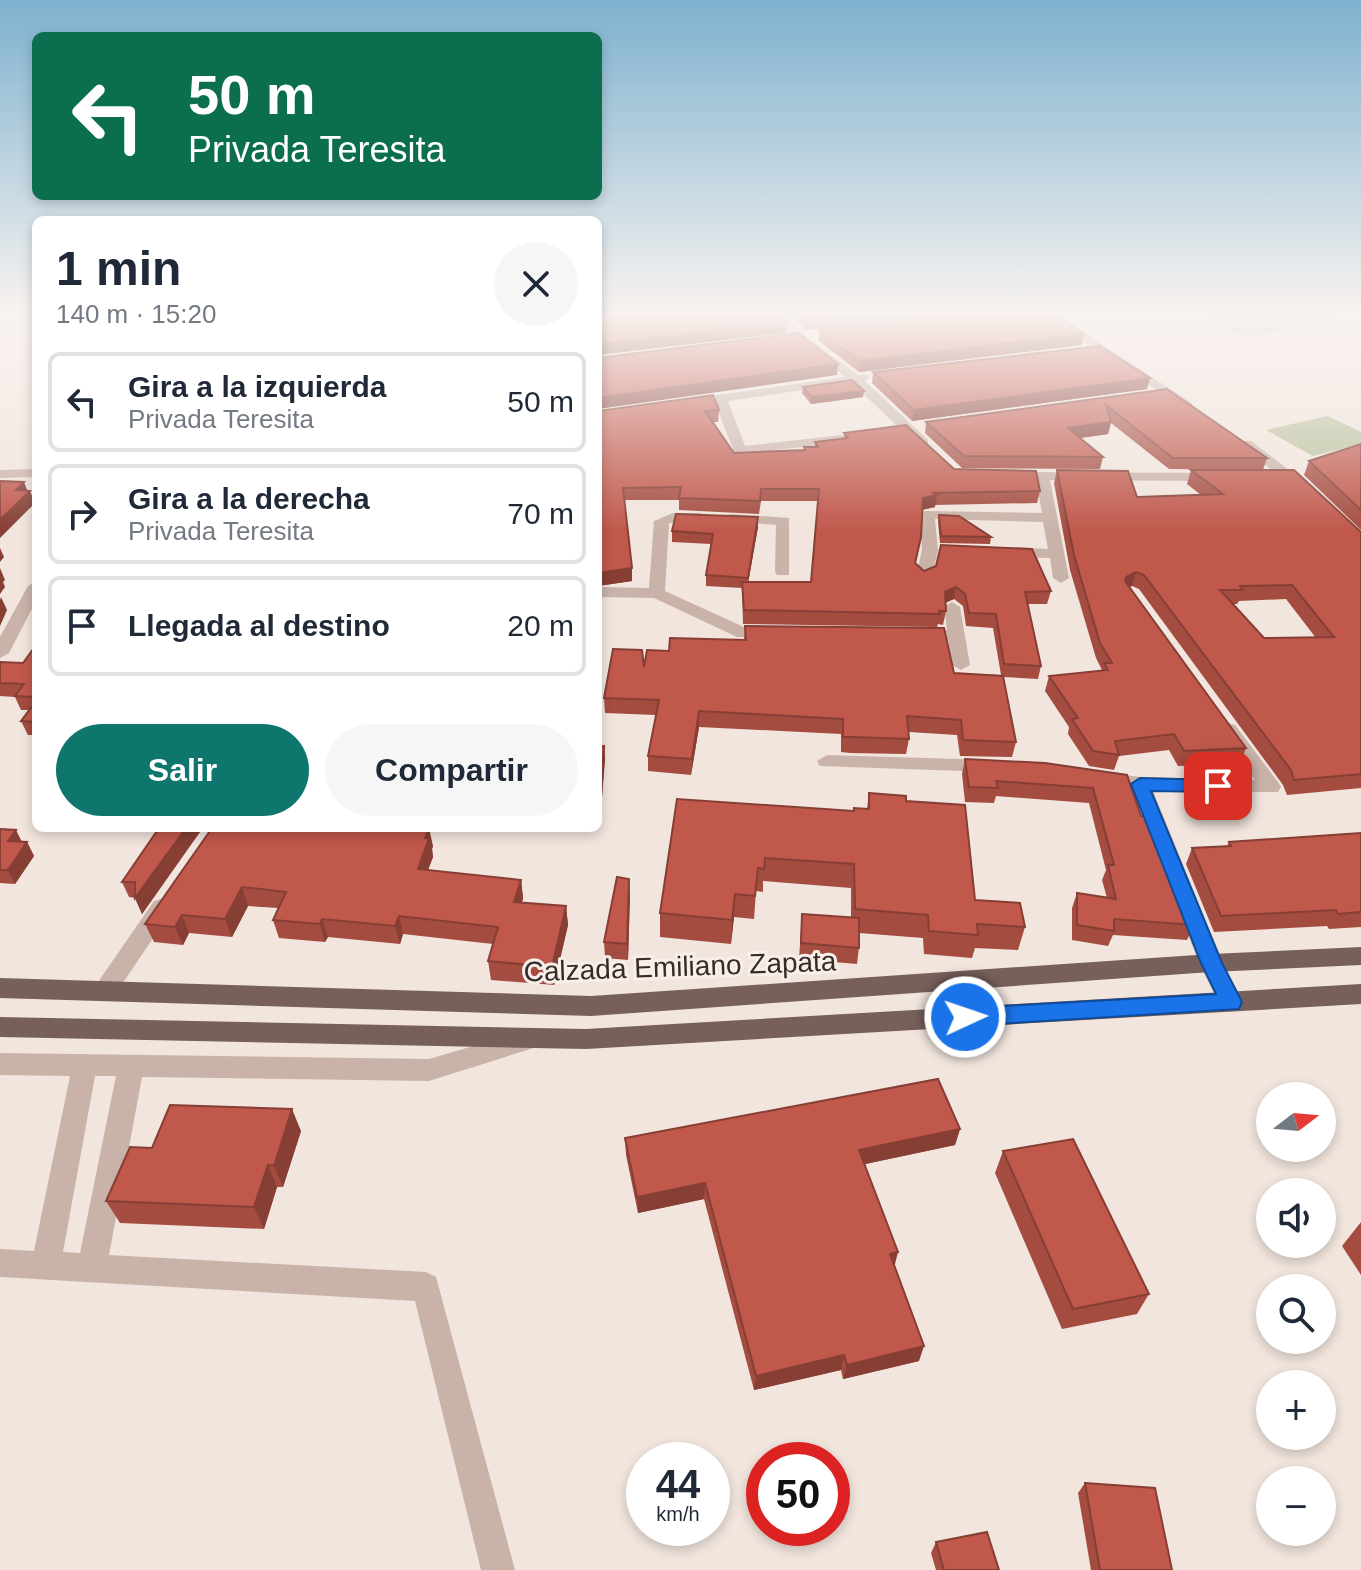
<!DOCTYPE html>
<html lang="es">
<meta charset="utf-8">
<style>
body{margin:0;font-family:Helvetica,sans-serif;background:#f6f6f7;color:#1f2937;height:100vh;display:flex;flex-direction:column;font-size:30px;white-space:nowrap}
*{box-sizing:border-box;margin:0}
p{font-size:26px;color:#747a83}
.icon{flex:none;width:44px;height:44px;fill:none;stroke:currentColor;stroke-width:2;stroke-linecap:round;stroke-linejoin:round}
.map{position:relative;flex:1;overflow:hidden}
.side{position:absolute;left:32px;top:216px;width:570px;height:616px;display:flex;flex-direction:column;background:#fff;border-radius:12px;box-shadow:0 4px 12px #0003}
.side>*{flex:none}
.top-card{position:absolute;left:32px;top:32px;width:570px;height:168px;border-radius:12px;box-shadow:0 4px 12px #0003;background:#0b6e4f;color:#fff;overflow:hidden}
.needle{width:52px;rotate:74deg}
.buttons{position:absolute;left:1256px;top:1082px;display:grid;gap:16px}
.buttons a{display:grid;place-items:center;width:80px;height:80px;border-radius:50%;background:#fff;box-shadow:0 4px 12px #0003;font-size:40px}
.speed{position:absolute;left:626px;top:1442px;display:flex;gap:16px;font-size:40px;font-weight:700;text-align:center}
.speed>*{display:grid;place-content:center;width:104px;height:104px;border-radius:50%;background:#fff;box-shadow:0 4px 12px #0003;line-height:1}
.speed small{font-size:20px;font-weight:400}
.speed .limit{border:12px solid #d22;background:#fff;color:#111}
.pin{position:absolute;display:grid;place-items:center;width:68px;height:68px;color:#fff;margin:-34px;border-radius:16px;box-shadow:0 4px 12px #0006}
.me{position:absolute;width:88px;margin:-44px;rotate:87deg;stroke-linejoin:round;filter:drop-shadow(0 0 6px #0008)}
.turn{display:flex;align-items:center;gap:28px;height:168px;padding:0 24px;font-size:36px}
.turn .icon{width:104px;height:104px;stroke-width:2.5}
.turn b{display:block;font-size:56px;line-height:68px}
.round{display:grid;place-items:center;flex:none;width:84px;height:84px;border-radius:42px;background:#f6f6f7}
.head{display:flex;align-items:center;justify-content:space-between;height:136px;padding:0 24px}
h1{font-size:48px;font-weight:700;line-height:60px}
.action{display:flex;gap:16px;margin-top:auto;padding:16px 24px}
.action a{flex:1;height:92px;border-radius:48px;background:#0f766e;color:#fff;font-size:32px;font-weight:700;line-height:92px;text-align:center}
.action a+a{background:#f6f6f7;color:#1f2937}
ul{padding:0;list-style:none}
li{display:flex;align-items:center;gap:24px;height:100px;margin:0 16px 12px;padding:0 8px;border:4px solid #e0e1e3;border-radius:12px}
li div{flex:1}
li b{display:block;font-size:30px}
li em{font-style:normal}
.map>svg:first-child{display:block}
</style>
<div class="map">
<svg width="1361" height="1570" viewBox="0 0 1361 1570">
<rect width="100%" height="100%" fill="#f1e5dd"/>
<path fill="#b9c09d" d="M1192 312H1325L1338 318 1246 338Z
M1328 416 1361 432V444L1313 456 1266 430Z"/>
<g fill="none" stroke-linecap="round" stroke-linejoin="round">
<path fill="#c9b3a9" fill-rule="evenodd" d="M772 312H784L806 336 858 375H867L869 378 865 381 928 440V446H918L852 383 728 401 745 446 842 435 849 439 842 443 735 454 715 403 684 406V400L845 377 798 340Z
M1040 312H1053L1193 404 1182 407Z
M1241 441H1251L1311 487 1309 490H1299L1241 447Z
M36 469V477L0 478V470Z
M1010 472 1214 473 1221 477 1214 481 1050 480 1069 578 1061 583 1053 578 1050 558 1007 557 999 552 1007 547 1048 549 1043 522 935 519 938 550 932 576 924 581 918 579 916 576 922 550 920 516 925 511 1042 513 1036 480 1005 479V473Z
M673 513H700L707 517 700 521 669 523 665 591 746 628 778 629 781 633 778 637H737L654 598 598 597V587L649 588 654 521Z
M732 514 789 518V575H777L775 572 776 525 727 521V515Z
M36 581V601L9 653 0 658V637L28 586Z
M952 602 960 607 970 665 961 670 952 665 948 640 920 639 911 634 920 629 947 630 944 607Z
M1228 723 1235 725 1278 782 1281 787 1278 792 1153 791 1223 963 1243 1002 1240 1009 1231 1012 1222 1009 1199 963 1132 790 1102 786 1092 779 1102 772 1140 777 1255 780 1219 729Z
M827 755 991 760 1001 766 991 772 820 766 817 761Z
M162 899 170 901 173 907 170 913 114 996 106 999 98 996 94 989 98 982 154 901Z
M531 1029 540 1032 543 1039 540 1046 429 1081 142 1077 109 1255 426 1272 436 1277 515 1570H481L415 1301 0 1277V1249L34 1251 70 1076 0 1075V1053L429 1059ZM95 1076H116L80 1253 63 1252Z"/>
<path fill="#77605b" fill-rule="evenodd" d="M1361 947V965L1211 972 591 1016 0 998V978L591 996 1211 954Z
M1361 984V1004L586 1049 0 1037V1017L586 1029Z"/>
</g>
<path fill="#a54c41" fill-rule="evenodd" d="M789 312H947L805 330Z
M819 330 1082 345 859 372 819 341Z
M873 372 1147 389 912 421 872 383Z
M803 387 863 397 811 404 802 393Z
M1167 389 1267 458 1263 470 1169 469 1111 423 1108 434 1080 438 1103 457 1100 469 962 468 925 433 926 422Z
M719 410 718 422H713L734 453 804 450V447H815V442L844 439V433L954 469 1040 491 1037 503 935 505V507L922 510 921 537 916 563 924 571 1051 591 1047 604H1028L1041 666 1038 679 1003 677 1016 742 1012 757 960 756 957 735 909 732V739L906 754 850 753 841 752V734L699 727 691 775 648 771V756L656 715 605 713 604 698 644 667 669 651 744 640 745 626 954 673 1001 675 993 628 966 626 963 606 954 599 945 603 946 611 943 625 938 624 937 627 743 624 742 588 706 586V575L711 544 672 542V531L758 527 748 582H811L818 501H761L759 514 679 510V500H624L632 581 598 586V411Z
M1361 444V530L1304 475 1309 461Z
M1057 470 1137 497 1201 495 1187 484 1191 470 1361 532V788L1287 795 1283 785 1139 589 1132 586 1129 587 1246 748 1240 764 1178 766 1169 750 1119 756 1114 770 1089 766 1068 734 1069 727 1045 691 1049 676 1102 670 1096 658 1070 570 1054 483ZM1286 599 1316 638H1264L1233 604H1237L1239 601Z
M939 515 991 537 990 544 940 543 938 522Z
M36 645V735H28L21 721 29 710H21L15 697 0 696V662L23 663Z
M604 746 605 758 602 797H598V747Z
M965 759 1127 775 1141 816 1194 925 1187 940 1113 935 1108 946 1072 940V908L1077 893 1107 898 1102 880 1106 870 1089 803 996 796 994 803 965 802 962 774Z
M869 793 906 801 975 900 1025 927 1018 950 975 948 972 958 924 954 923 938 859 933V948L857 964 799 959 802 914 851 918V888L763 881V892L756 891 754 919 734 917 731 944 660 937V913L854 811 867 809Z
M212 828 433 846 432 849 433 857 428 870 521 880 523 898 522 903 566 906 568 925 554 985 491 980 488 961 493 944 403 934 400 944 328 937 325 942 279 938 273 920 278 908 248 906 232 937 189 933 183 945 154 942 145 924Z
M0 829 22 842H27L34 856 15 884 0 883Z
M202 829 142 914 135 898 129 897 122 882Z
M1361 833V927L1329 929 1327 926 1214 932 1186 864 1192 848 1227 846 1229 842Z
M630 894 628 960 605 958 604 942Z
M960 1129 955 1145 865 1164 894 1266 919 1361 843 1379 841 1370 754 1390 704 1199 638 1213 626 1155 625 1138Z
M301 1131 283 1187H277L264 1229 120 1223 106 1201 152 1148Z
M1003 1151 1149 1294 1137 1314 1062 1329 995 1173Z
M1361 1222V1275L1342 1246Z
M1085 1483 1172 1570H1091L1078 1493Z
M936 1542 999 1570H936L931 1553Z"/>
<path fill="#863e35" d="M863 312H947L805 330 806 319Z
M787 322 786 333 598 355V344Z
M1084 334 1082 345 859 372 860 361Z
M838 364 837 375 598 409V398Z
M1150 378 1147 389 912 421 914 410Z
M864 391 863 397 811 404 812 397Z
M1111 422 1108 434 1066 440 1068 428Z
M24 482 28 492 30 491 35 503 0 538V520L16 490Z
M937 495 935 507 921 510 923 498Z
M758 517V527L747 589 748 578Z
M0 548 4 557 0 562Z
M0 568 5 580 3 582 5 587 0 594Z
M632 568V581L598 586V573Z
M1136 572 1132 586 1121 591 1126 577Z
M956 587 954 599 942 604 945 592Z
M1 597 7 610 0 626V600Z
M699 711V727L691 775 692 759Z
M604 746 605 758 602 797 601 786Z
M186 828 202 829 142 914 135 898Z
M429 828 433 846 432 849 433 857 421 887 418 869 425 838Z
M16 830 23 844 8 841Z
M27 842 34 856 15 884 8 870Z
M629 879 630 894 628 960 627 944Z
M521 880 523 898 516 921 514 902Z
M242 887 248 906 232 937 225 919Z
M735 894 734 917 731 944 732 920Z
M566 906 568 925 554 985 552 967Z
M182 915 189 933 183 945 175 927Z
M399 916 403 934 400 944 395 926Z
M322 919 328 937 325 942 320 924Z
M292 1109 301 1131 283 1187 274 1166Z
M960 1129 955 1145 856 1166 859 1150Z
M268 1165 277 1187 264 1229 254 1207Z
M705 1183 704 1199 638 1213 637 1197Z
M898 1252 894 1268 890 1254Z
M924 1346 919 1361 843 1379 847 1365Z
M844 1355 841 1370 754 1390 756 1376Z"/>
<path fill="#c0584c" stroke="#863e35" stroke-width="2" fill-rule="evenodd" d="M598 312H778L787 322 598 344Z
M799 312H863L806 319Z
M955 312H1050L1084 334 860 361 819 330Z
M798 333 838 364 598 398V358Z
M1100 346 1150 378 914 410 873 372Z
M852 380 864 391 812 397 803 387Z
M1167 389 1267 458H1173L1106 405 1111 422 1068 428 1103 457 964 456 926 422Z
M713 395 719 410 705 411 734 453 805 450 804 447H818L815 442 848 438 844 433 906 425 954 469 1036 471 1040 491 934 493 937 495 923 498 921 537 915 563 924 571 936 566 941 545 1032 549 1051 591 1025 592 1041 666 1004 664 996 614 969 613 965 594 956 587 945 592 946 611H939L940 614 744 610 742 582H811L819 489H761L760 501 679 498 681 487 623 488 632 568 598 573V411Z
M1361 444V510L1309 461Z
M1057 470 1128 471 1137 497 1223 494 1191 470H1294L1361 532V774L1294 780 1291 770 1144 575 1136 572 1126 577 1125 581 1246 748 1184 751 1174 734 1115 741 1119 755 1093 751 1072 719 1078 718 1049 676 1108 670 1104 663H1112L1100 643 1074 555ZM1292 585 1334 637 1264 638 1220 590H1243L1240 586Z
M0 481 24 482 16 490 30 491 0 520Z
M676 514 758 517 748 578 706 575 713 534 672 531Z
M939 515 959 516 991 537 941 536Z
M745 626 944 628 954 673 1003 676 1016 742 963 740 961 720 907 716 909 739 852 737H843V719L699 711 692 759 648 756 659 700 604 698 613 649 642 650 644 667 647 650 669 651 670 638 746 640Z
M36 645V697L15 696 24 684 0 683V662L23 663Z
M36 701V722L21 721Z
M604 746 601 786H598V747Z
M965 759 1045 763 1127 775 1141 816H1149L1159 851 1164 850 1194 925 1114 919V931L1077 925V893L1116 899 1108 865H1114L1093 788 996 781 998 788 969 787Z
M869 793 906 796V801L965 805 975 900 1020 903 1025 927 977 924 978 935 929 931 928 915 855 909 854 864 765 858 764 869 758 868 755 896 735 894 732 920 660 913 677 799 854 811V808L869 809Z
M159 828H186L135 898V882H122Z
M212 828H429L425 838H429L418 869 521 880 514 902 566 906 552 967 488 961 498 927 399 916 395 926 322 919 320 924 273 920 286 892 242 887 225 919 182 915 175 927 145 924Z
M0 829 16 830 8 841 27 842 8 870H0Z
M1361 833V912L1338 914 1336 910 1221 916 1192 848 1231 846 1229 842Z
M617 877 629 879 627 944 604 942Z
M802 914 859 918V948L801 943Z
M938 1079 960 1129 859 1150 898 1252 890 1254 924 1346 847 1365 844 1355 756 1376 705 1183 637 1197 625 1138Z
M170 1105 292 1109 274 1166 268 1165 254 1207 106 1201 130 1147 152 1148Z
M1073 1139 1149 1294 1073 1309 1003 1151Z
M1085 1483 1155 1488 1172 1570H1100Z
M987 1532 999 1570H944L936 1542Z"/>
<linearGradient id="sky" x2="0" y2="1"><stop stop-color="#7db1ce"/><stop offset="0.59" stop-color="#f9f3f0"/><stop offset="1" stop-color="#f9f3f0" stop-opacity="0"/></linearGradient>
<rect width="1361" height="532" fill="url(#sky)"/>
<path fill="#1a73e8" stroke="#114b97" stroke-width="2" d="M1140 778 1218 780 1227 786 1218 792 1151 791 1222 963 1242 1002 1239 1009 965 1026 957 1024 954 1017 957 1011 965 1008 1216 994 1201 963 1131 784Z"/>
<g text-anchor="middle" stroke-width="6" stroke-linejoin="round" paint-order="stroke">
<g font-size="28" fill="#362b29" stroke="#f9efe9">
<text transform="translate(680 966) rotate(-2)" y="10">Calzada Emiliano Zapata</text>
</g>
</g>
</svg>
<div class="buttons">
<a><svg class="needle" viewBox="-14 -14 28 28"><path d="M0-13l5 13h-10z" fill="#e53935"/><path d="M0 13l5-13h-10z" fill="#747a83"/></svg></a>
<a><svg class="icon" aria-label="sound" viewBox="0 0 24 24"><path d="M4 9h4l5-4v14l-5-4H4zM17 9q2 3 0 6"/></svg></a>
<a><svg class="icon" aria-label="search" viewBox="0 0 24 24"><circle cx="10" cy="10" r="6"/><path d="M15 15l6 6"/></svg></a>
<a>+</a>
<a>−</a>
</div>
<div class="speed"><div>44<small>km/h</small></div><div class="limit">50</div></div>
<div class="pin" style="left:1218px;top:786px;background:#d93025"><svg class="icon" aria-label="arrive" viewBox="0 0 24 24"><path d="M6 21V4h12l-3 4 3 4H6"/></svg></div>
<svg class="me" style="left:965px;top:1017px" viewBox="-20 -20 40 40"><circle r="17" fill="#1a73e8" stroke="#fff" stroke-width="3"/><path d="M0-11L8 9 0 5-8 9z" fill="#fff"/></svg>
<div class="top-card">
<div class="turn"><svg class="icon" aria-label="left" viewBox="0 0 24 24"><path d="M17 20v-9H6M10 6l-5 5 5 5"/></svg><div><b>50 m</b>Privada Teresita</div></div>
</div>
<section class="side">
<div class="head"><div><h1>1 min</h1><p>140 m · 15:20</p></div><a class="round"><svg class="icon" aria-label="close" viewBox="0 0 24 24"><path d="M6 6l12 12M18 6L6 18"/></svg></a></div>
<ul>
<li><svg class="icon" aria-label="left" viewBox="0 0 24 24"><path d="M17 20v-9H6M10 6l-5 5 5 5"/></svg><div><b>Gira a la izquierda</b><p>Privada Teresita</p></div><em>50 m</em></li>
<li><svg class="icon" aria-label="right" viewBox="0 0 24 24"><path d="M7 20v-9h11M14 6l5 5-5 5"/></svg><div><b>Gira a la derecha</b><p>Privada Teresita</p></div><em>70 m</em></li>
<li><svg class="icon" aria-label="arrive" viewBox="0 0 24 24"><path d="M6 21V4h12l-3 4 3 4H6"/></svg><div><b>Llegada al destino</b></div><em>20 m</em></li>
</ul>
<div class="action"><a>Salir</a><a>Compartir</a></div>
</section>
</div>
